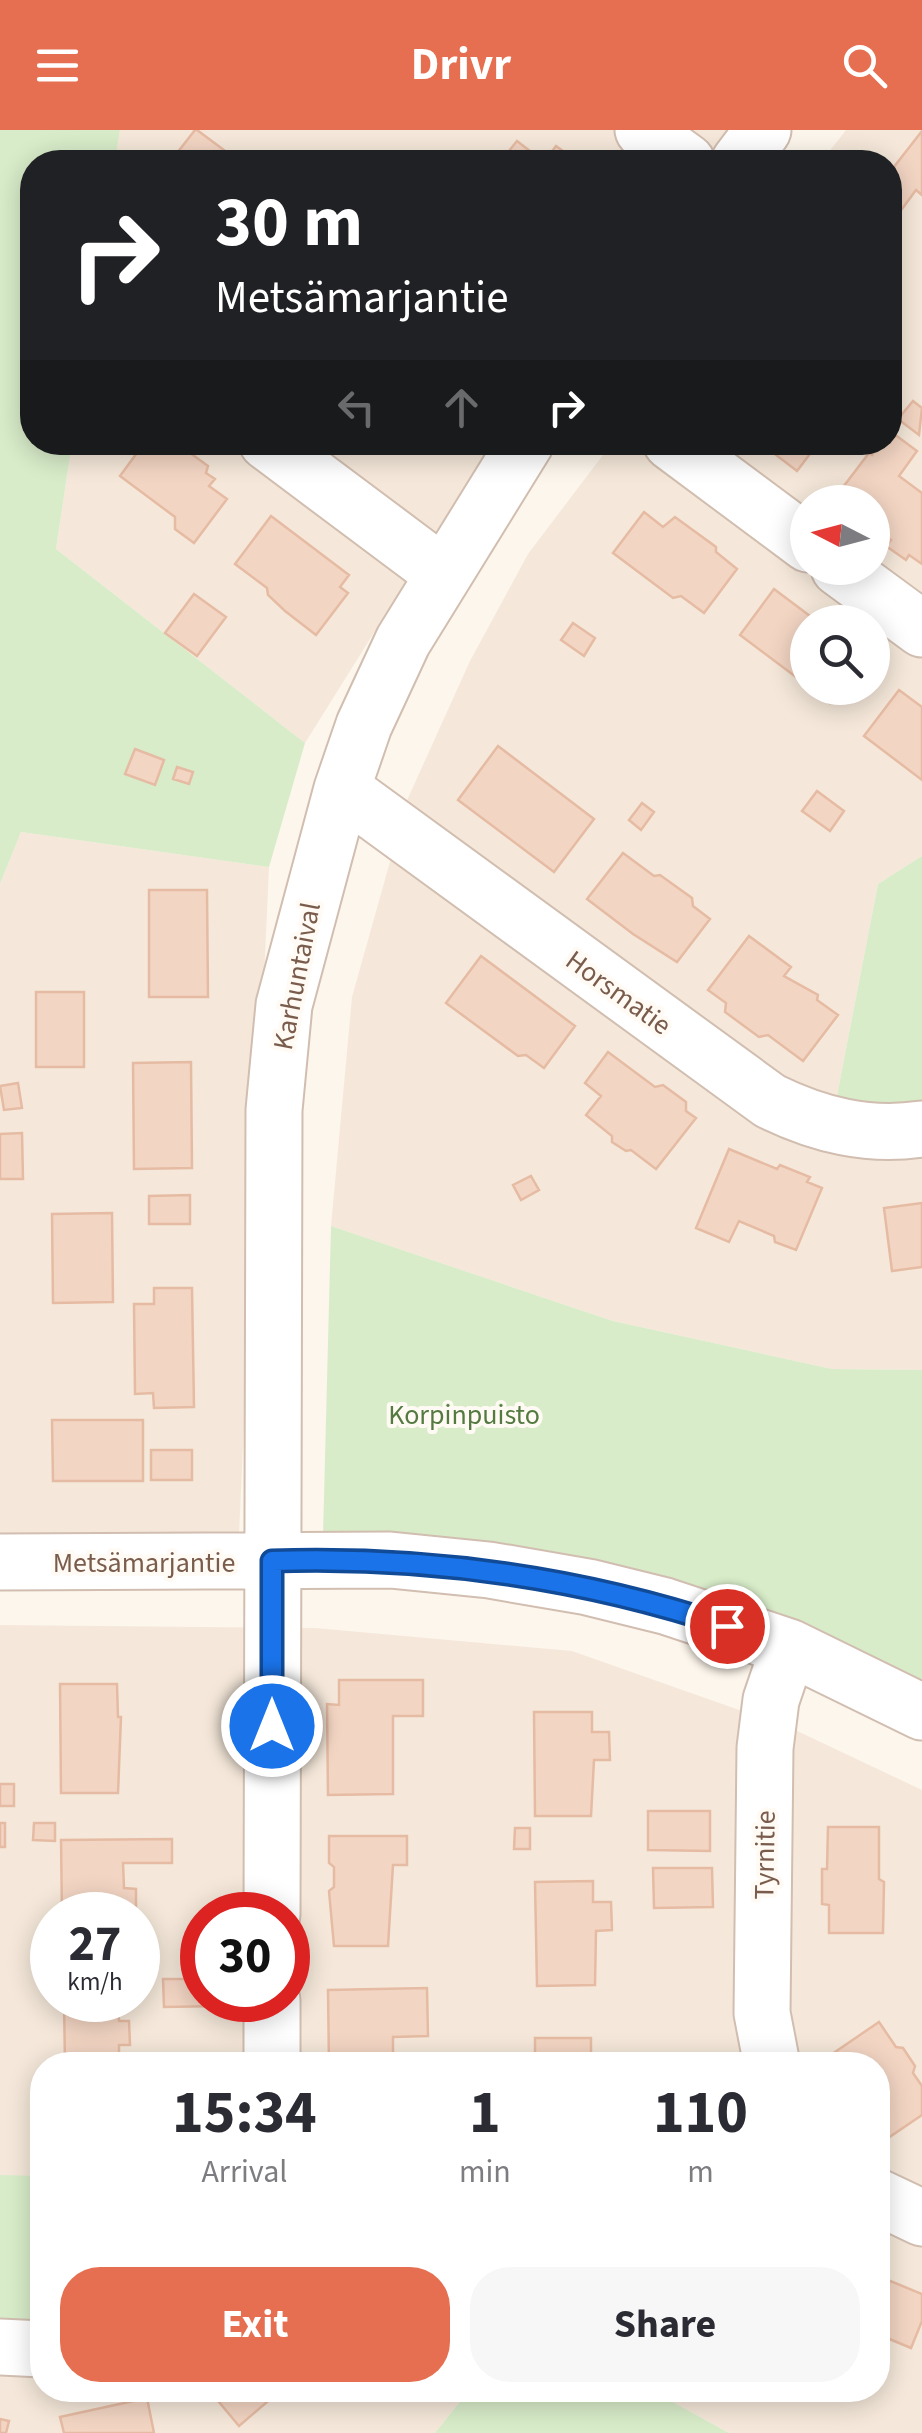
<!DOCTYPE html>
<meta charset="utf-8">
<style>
body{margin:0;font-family:"Source Sans 3",sans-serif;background:#f7f7f7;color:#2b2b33;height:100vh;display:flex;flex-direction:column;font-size:38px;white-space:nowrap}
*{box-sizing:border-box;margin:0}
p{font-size:32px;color:#7c7c81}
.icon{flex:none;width:55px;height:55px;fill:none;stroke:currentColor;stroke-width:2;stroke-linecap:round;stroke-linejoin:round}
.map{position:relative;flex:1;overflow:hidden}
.side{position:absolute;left:30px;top:1922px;width:860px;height:350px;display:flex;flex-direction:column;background:#fff;border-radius:40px;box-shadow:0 5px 25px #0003}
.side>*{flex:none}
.top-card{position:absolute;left:20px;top:20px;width:882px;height:305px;border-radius:40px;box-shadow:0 5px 25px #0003;background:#202124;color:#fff;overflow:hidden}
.needle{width:65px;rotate:276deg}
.controls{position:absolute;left:790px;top:355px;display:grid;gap:20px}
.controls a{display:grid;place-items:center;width:100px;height:100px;border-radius:50%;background:#fff;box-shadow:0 5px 25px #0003;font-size:50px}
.speed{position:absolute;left:30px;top:1762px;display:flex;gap:20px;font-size:50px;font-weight:700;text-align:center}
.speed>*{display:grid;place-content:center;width:130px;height:130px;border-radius:50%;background:#fff;box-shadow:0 5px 25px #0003;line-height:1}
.speed small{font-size:25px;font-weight:400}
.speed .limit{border:15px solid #d22;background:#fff;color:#111}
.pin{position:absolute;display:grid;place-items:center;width:85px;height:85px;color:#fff;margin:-42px;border:5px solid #fff;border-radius:50%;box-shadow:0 2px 10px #0007}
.me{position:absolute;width:110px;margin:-55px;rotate:0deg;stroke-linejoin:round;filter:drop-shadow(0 0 8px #0008)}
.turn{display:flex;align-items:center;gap:35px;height:210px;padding:0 30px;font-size:45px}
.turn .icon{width:130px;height:130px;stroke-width:2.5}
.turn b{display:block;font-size:70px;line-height:85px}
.lanes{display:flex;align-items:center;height:95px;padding:0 30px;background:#0003;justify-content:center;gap:50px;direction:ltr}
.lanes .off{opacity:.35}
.eta{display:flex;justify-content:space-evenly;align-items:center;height:170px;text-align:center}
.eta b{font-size:60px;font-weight:700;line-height:70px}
.primary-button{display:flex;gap:20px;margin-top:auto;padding:20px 30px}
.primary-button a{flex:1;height:115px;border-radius:40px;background:#e76f51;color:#fff;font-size:40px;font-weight:700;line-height:115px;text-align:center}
.primary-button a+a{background:#f7f7f7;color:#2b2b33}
header{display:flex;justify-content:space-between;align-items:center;height:130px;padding:0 30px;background:#e76f51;color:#fff;font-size:45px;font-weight:700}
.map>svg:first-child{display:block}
</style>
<header><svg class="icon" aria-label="menu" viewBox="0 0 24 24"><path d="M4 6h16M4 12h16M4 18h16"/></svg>Drivr<svg class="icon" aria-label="search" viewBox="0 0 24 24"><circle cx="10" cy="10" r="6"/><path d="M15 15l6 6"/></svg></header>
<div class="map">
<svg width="922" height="2303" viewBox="0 0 922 2303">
<rect width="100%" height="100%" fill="#fdf6ec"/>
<path fill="#f5e8da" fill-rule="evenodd" d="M120 0H731L706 32H115Z
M846 0H922V474L873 437 872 372H808L807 389 704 313 890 312V32H821Z
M72 313H502L395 469 305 613 56 419Z
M612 313H639L922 528V726L878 754 834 981 775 956 404 677 470 531 528 424ZM808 492H872V558H808Z
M21 702 269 737 239 1405 0 1409V754Z
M393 721 730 968 922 1020V1240L832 1239 613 1191 331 1096 352 867Z
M0 1495 315 1498 572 1521 793 1599 922 1660V2303H729L651 2260H878V1935H42V2260H469L435 2303H0ZM52 1785H138V1870H52ZM202 1785H288V1870H202Z"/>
<path fill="#d8ecc9" d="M0 0H120L115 32H32V312L72 313 56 419 305 613 269 737 21 702 0 754Z
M922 726V983L834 981 878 754Z
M331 1096 613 1191 832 1239 922 1240V1563L323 1406Z
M0 2045 42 2046V2206L0 2202Z
M469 2260H651L729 2303H435Z"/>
<path fill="#f3d5c3" stroke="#e6bba3" stroke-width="2.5" d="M195 0H197L240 32H170Z
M922 1V65L916 60 899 83 890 76V42Z
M517 11 544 32 556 16 578 32H500Z
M913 271 922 278 919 305 898 289Z
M890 301 917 321 899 346 922 363V434L909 425 906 430 886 416 891 410 872 397V372H839L834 369 869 323 872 325 880 312H890Z
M145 312H165L174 319 182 317 208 336 206 343 215 349 209 356 227 369 194 413 175 399V387L120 346Z
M759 312H819L797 341Z
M644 382 663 397 675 387 716 417V422L737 439 704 483 681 466 673 468 613 423Z
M271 386 349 445 340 457 348 463 316 505 285 481 268 465 267 458 235 434Z
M774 459 818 492H808V556L740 505Z
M194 464 226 487 197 526 165 503Z
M573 493 595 508 584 526 561 510Z
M809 558H841L830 573Z
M899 560 922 577V650L864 606Z
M498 616 594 689 554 742 458 670Z
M135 619 164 630 155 655 125 644Z
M177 637 193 642 189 654 173 649Z
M817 661 844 681 830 701 802 681Z
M642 673 654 682 641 700 629 690Z
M623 723 654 746 660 745 692 768 693 776 710 789 677 832 633 804 587 769Z
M149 760H207L208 867H149Z
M749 806 791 837 784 846 818 865 817 870 838 885 803 931 768 905 759 907 725 882 726 873 708 860Z
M481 826 575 896 544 938 526 925 518 926 446 873Z
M36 862H84V937H36Z
M608 922 655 957 663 955 686 972V981L696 988 656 1039 631 1020 626 1021 612 1012V1006L586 985 601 966 585 953Z
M191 932 192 1038 134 1039 133 933Z
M18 953 22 978 4 980 0 956Z
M22 1003 23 1049H0V1004Z
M729 1019 777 1039 780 1035 810 1047 807 1052 822 1058 796 1120 775 1112 774 1106 739 1091 729 1112 696 1098Z
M531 1046 539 1060 521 1070 513 1055Z
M190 1065V1094H149V1066Z
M922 1073V1137L892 1141 884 1078Z
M112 1083 113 1172 53 1173 52 1084Z
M154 1158H192L194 1277 154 1278 153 1263 135 1264 134 1174H154Z
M52 1290H143V1351H53Z
M151 1320H192V1350H151Z
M339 1550H423V1586H393V1664L328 1665 327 1574 339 1575Z
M60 1554H117L118 1587H121L118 1663H61Z
M534 1582H592V1602H609L610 1630H594L591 1686H535Z
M0 1654H14V1676H0Z
M648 1681H710V1721L648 1720Z
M0 1693H5V1717H0Z
M34 1693H55V1711L33 1710Z
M828 1697H879V1749L884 1752 883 1803H829V1775L822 1774V1739H827Z
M515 1698H530V1719H514Z
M329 1706H407V1735H393L388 1816H334L329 1761 334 1757V1737L329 1733Z
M172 1709V1733H123L124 1758 136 1759V1785H62L61 1710Z
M653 1738H712L713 1777 654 1778Z
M593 1751V1772H611L612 1800 596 1801 595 1855 537 1856 535 1752Z
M163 1849H202V1870H221V1876L164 1877Z
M427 1858 428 1906 393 1907V1935H329L328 1860Z
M64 1870H118L119 1891H129L130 1915H119V1935H65Z
M879 1892 896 1917 903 1918 915 1936 913 1943 922 1956V1985L888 2008 878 1996V1935H839L832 1924Z
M535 1908H591V1935H535Z
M878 2146 922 2164V2191L911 2218 887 2208 884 2216 878 2213Z
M209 2260H281L239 2296Z
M147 2268 154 2303H64L60 2287Z
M0 2289 9 2291 6 2303H0Z"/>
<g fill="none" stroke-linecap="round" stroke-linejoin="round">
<g stroke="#d1beb0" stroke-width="59">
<path id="minor" d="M643 0 687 32
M739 32 763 0
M267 312 442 443
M671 312 808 414
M839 438 922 499
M342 659 770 971C819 995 868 1007 922 999
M0 1432 390 1430 489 1440 588 1457 665 1476 789 1517 922 1582
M272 1785 274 980 284 875 342 659 364 595 403 511 526 312
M272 1935V1870
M772 1935 762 1883 765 1618 771 1570 789 1517
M878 2067 922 2088
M0 2217 42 2219"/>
</g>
<use href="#minor" stroke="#fff" stroke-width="55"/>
</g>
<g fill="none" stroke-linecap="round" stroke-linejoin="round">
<g stroke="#114b97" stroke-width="25">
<path id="route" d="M272 1596V1431C428 1426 579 1447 727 1496"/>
</g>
<use href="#route" stroke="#1a73e8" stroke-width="18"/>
</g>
<g text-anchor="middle" stroke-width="8" stroke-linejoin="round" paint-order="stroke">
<g font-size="28" fill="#7a5c4d" stroke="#fffaf3">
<text transform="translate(296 846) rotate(-79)" y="10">Karhuntaival</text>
<text transform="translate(619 862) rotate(36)" y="10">Horsmatie</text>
<text x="144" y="1442">Metsämarjantie</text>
<text transform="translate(764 1725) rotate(-89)" y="10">Tyrnitie</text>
</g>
<g font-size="28" fill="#537a41" stroke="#fffaf3">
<text x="464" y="1294">Korpinpuisto</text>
</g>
</g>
</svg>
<div class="controls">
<a><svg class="needle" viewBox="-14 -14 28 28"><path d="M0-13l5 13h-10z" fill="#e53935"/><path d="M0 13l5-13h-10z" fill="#7c7c81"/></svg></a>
<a><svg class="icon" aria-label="search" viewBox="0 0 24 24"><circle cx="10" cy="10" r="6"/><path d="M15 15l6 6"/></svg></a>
</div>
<div class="speed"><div>27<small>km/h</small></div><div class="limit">30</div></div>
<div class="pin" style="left:727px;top:1496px;background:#d93025"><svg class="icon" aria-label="arrive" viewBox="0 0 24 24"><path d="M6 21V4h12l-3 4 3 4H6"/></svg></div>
<svg class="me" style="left:272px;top:1596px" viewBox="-20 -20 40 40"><circle r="17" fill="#1a73e8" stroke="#fff" stroke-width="3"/><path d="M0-11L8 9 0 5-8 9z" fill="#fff"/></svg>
<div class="top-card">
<div class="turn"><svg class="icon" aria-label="right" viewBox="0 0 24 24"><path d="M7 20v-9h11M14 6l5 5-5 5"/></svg><div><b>30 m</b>Metsämarjantie</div></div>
<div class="lanes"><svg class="icon off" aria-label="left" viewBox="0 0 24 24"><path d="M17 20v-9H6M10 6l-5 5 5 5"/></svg><svg class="icon off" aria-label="ahead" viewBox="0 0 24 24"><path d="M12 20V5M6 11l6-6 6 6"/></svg><svg class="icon" aria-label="right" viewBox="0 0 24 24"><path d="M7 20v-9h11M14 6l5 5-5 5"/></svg></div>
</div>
<section class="side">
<div class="eta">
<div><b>15:34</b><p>Arrival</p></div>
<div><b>1</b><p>min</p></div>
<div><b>110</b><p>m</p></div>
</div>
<div class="primary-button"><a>Exit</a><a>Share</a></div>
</section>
</div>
